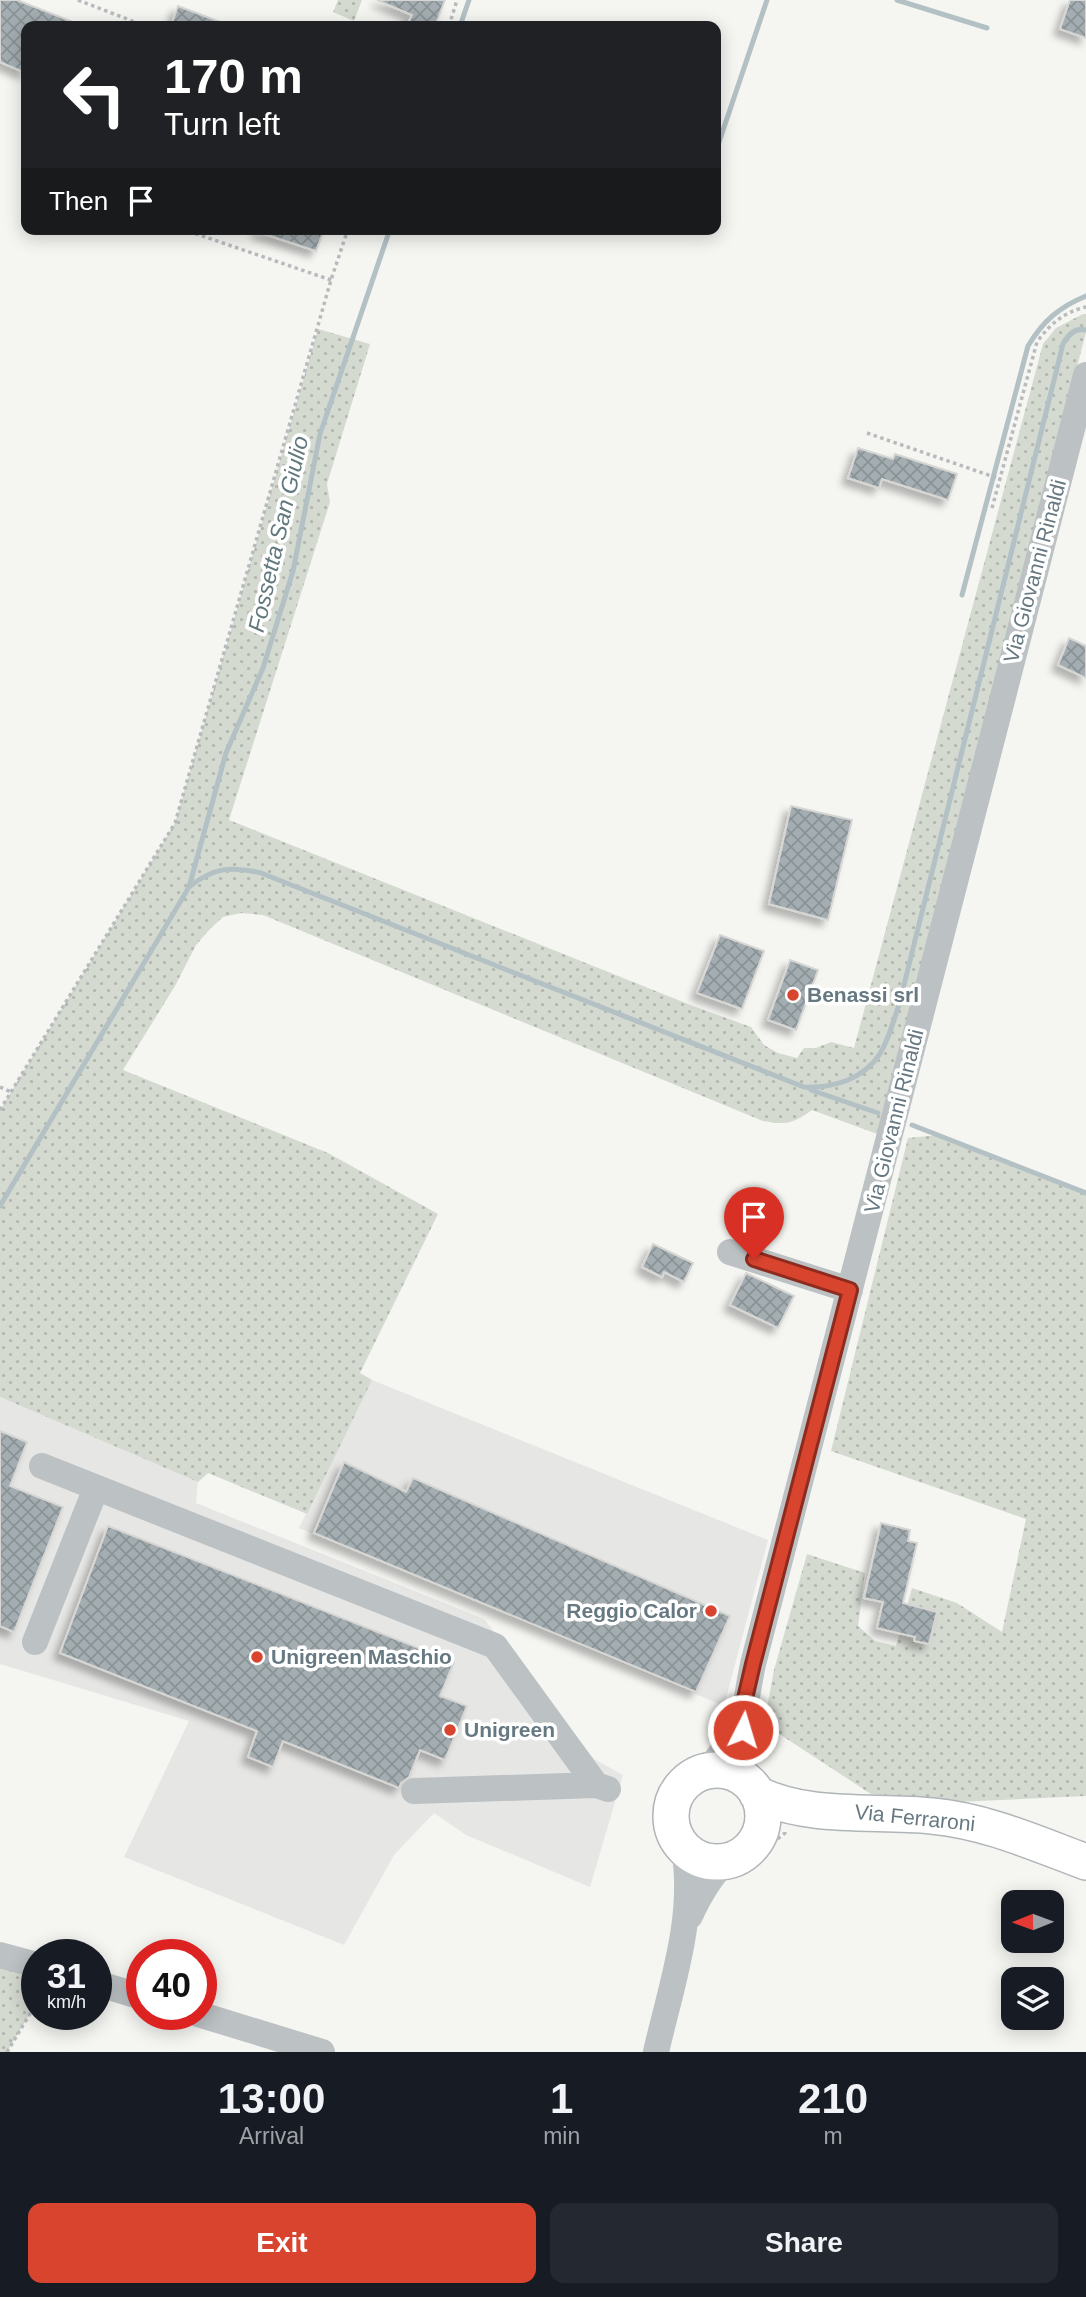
<!DOCTYPE html>
<style>
body{margin:0;font-family:Helvetica,sans-serif;background:#242831;color:#f1f3f6;height:100vh;display:flex;flex-direction:column;font-size:26px;white-space:nowrap}
*{box-sizing:border-box;margin:0}
p{font-size:23px;color:#9ea1a6}
.icon{flex:none;width:38px;height:38px;fill:none;stroke:currentColor;stroke-width:2;stroke-linecap:round;stroke-linejoin:round}
.map{position:relative;height:2052px;overflow:hidden}
.side{display:flex;flex-direction:column;background:#171b24;flex:1}
.side>*{flex:none}
.top-card{position:absolute;left:21px;top:21px;width:700px;height:214px;border-radius:14px;box-shadow:0 4px 18px #0003;background:#202124;color:#fff;overflow:hidden}
.needle{width:46px;rotate:269deg}
.buttons{position:absolute;left:1001px;top:1890px;display:grid;gap:14px}
.buttons a{display:grid;place-items:center;width:63px;height:63px;border-radius:14px;background:#171b24;box-shadow:0 4px 18px #0003;font-size:35px}
.speed{position:absolute;left:21px;top:1939px;display:flex;gap:14px;font-size:35px;font-weight:700;text-align:center}
.speed>*{display:grid;place-content:center;width:91px;height:91px;border-radius:50%;background:#171b24;box-shadow:0 4px 18px #0003;line-height:1}
.speed small{font-size:18px;font-weight:400}
.speed .limit{border:10px solid #d22;background:#fff;color:#111}
.pin{position:absolute;display:grid;place-items:center;width:60px;height:60px;color:#fff;margin:-72px -30px;border-radius:50% 50% 50% 0;rotate:-45deg;box-shadow:0 0 7px #0007}
.pin .icon{rotate:45deg}
.me{position:absolute;width:77px;margin:-38px;rotate:5deg;stroke-linejoin:round;filter:drop-shadow(0 0 5px #0008)}
.turn{display:flex;align-items:center;gap:24px;height:147px;padding:0 28px;font-size:32px}
.turn .icon{width:91px;height:91px;stroke-width:2.5}
.turn b{display:block;font-size:49px;line-height:60px}
.then{display:flex;align-items:center;height:66px;padding:0 28px;background:#0003;gap:14px;font-size:26px}
.eta{display:flex;justify-content:space-evenly;align-items:center;height:119px;text-align:center}
.eta b{font-size:42px;font-weight:700;line-height:49px}
.button{display:flex;gap:14px;margin-top:auto;padding:14px 28px}
.button a{flex:1;height:80px;border-radius:14px;background:#d9442e;color:#fff;font-size:28px;font-weight:700;line-height:80px;text-align:center}
.button a+a{background:#242831;color:#f1f3f6}
.map>svg:first-child{display:block}
</style>
<div class="map">
<svg width="1086" height="2052" viewBox="0 0 1086 2052">
<defs>
<pattern id="grass-dots" width="8" height="8" patternUnits="userSpaceOnUse" patternTransform="scale(1.75)"><rect width="8" height="8" fill="#d5dad1"/><path d="M2 2h.1M6 6h.1" fill="none" stroke="#b1b6af" stroke-width="1.8" stroke-linecap="round"/></pattern>
<pattern id="building-cross-hatch" width="8" height="8" patternUnits="userSpaceOnUse" patternTransform="scale(1.75)"><rect width="8" height="8" fill="#a4adb1"/><path d="M0 0l8 8M0 8l8-8" fill="none" stroke="#899295"/></pattern>
<filter id="shadow"><feDropShadow dx="-6" dy="6" stdDeviation="3.5" flood-color="#0004"/></filter>
</defs>
<rect width="100%" height="100%" fill="#f5f5f2"/>
<path fill="#e6e6e5" d="M372 1380 768 1540 724 1706 299 1528Z
M0 1397 198 1482 196 1503 484 1619 594 1759 623 1775 590 1887 466 1835 434 1813 394 1855 344 1945 124 1857 189 1721 0 1664Z"/>
<path fill="url(#grass-dots)" d="M338 0H362L354 21 333 12Z
M1083 314H1086V332L880 1135 812 1110C793 1124 786 1125 763 1121L263 915 241 913 223 917 210 929 196 945 175 986 123 1070 328 1153 438 1214 360 1373 372 1380 307 1514 208 1473 198 1482 0 1397V1110L175 823 318 329 370 344 327 484 330 502 229 820 693 1006 751 1027 764 1045 778 1053 797 1058 804 1048H816L831 1042 854 1048 1043 344 1056 328Z
M939 1135 1086 1193V1796L956 1802 871 1794 764 1724 774 1670 807 1554 865 1573 858 1626 875 1641 896 1646 912 1588 957 1603 1002 1632 1026 1519 831 1451 908 1138Z
M0 1959 35 1976 37 2002 7 2052H0Z"/>
<g fill="none" stroke-linecap="round" stroke-linejoin="round">
<path stroke="#b3c1c4" stroke-width="5" d="M897 0 987 28
M460 26 469 0
M716 151 767 0
M962 595 1028 346C1043 321 1059 307 1086 296
M189 887 226 753 263 668 293 571 320 434 390 229
M811 1090 878 1113
M912 1125 1086 1193
M0 1206 189 887C214 867 231 866 261 873L804 1087C821 1088 833 1086 848 1080 884 1064 887 1039 899 1005L1063 344C1068 335 1075 327 1086 330"/>
</g>
<path fill="url(#building-cross-hatch)" stroke="#d6d6d4" stroke-width="2" filter="url(#shadow)" d="M0 0H17L83 26H26V73L0 62Z
M377 0H445L435 26H407L412 15Z
M1070 0H1086V38L1060 29Z
M178 6 228 25 227 26H171Z
M258 229H324L316 251 258 232Z
M858 448 893 459 895 454 957 474 948 500 882 479 879 488 848 478Z
M1069 638 1086 646V678L1058 665Z
M791 806 852 820 828 920 769 904Z
M720 935 764 951 742 1009 697 993Z
M790 960 818 970 796 1030 768 1020Z
M755 1191 773 1199 764 1220 746 1212Z
M653 1244 693 1263 684 1282 664 1272 662 1277 642 1267Z
M746 1273 794 1296 778 1328 730 1305Z
M0 1431 27 1442 10 1486 63 1507 14 1632 0 1626Z
M344 1462 406 1492 413 1478 730 1616 696 1692 314 1533Z
M881 1523 910 1530 908 1541 917 1543 903 1603 937 1612 929 1644 914 1641 915 1637 877 1628 883 1602 864 1598Z
M108 1526 454 1662 440 1696 467 1706 445 1760 420 1750 409 1777 401 1783 399 1788 283 1741 273 1767 248 1757 257 1731 60 1653Z"/>
<g fill="none" stroke-linecap="round" stroke-linejoin="round">
<g stroke="#b0b5b8" stroke-width="38">
<path id="major" d="M671 1816a46 46 0 1 1 92 0a46 46 0 1 1-92 0Z
M757 1794C810 1820 875 1810 932 1816 986 1821 1035 1843 1086 1862"/>
</g>
<path stroke="#b8bbbd" stroke-width="3.5" stroke-dasharray="3.5 3.5" stroke-linecap="butt" d="M78 0 145 26
M449 26 457 0
M182 229 331 280
M867 433 1000 479
M992 508 1037 342C1050 324 1064 312 1086 307
M0 1087 11 1092
M0 1110 175 823 331 280 348 229
M747 1867 763 1855 770 1845 785 1833V1830
M7 2052 37 2002"/>
<path stroke="#bcc1c3" stroke-width="26" d="M730 1252 850 1290
M42 1466 495 1646 596 1785
M35 1642 96 1488
M705 1771C722 1756 730 1739 738 1718
M744 1779C740 1740 745 1703 753 1664L1086 375
M414 1791 596 1785 608 1789
M690 1916C699 1896 710 1877 725 1862
M0 1955 37 1965
M96 1983 142 1997
M198 2014 322 2052
M656 2052C671 1986 696 1917 684 1849"/>
<use href="#major" stroke="#fff" stroke-width="35"/>
</g>
<g fill="none" stroke-linecap="round" stroke-linejoin="round">
<g stroke="#8d2c1e" stroke-width="18">
<path id="route" d="M743 1730 744 1703 753 1664 850 1290 754 1259"/>
</g>
<use href="#route" stroke="#d9442e" stroke-width="12"/>
</g>
<g fill="#d9442e" stroke="#fff" stroke-width="2.5">
<circle cx="793" cy="995" r="7"/>
<circle cx="711" cy="1611" r="7"/>
<circle cx="257" cy="1657" r="7"/>
<circle cx="450" cy="1730" r="7"/>
</g>
<g text-anchor="middle" stroke-width="7" stroke-linejoin="round" paint-order="stroke">
<g font-size="21" fill="#667881" stroke="#fff">
<text transform="translate(1035 571) rotate(-75)" y="7">Via Giovanni Rinaldi</text>
<text transform="translate(894 1121) rotate(-76)" y="7">Via Giovanni Rinaldi</text>
<text transform="translate(915 1818) rotate(6)" y="7">Via Ferraroni</text>
</g>
<g font-size="21" font-weight="bold" fill="#667881" stroke="#fff" text-anchor="start">
<text x="807" y="1002">Benassi srl</text>
<text x="697" y="1618" text-anchor="end">Reggio Calor</text>
<text x="271" y="1664">Unigreen Maschio</text>
<text x="464" y="1737">Unigreen</text>
</g>
<g font-size="23" font-style="italic" fill="#61797e" stroke="#fff">
<text transform="translate(278 534) rotate(-77)" y="8">Fossetta San Giulio</text>
</g>
</g>
</svg>
<div class="buttons">
<a><svg class="needle" viewBox="-14 -14 28 28"><path d="M0-13l5 13h-10z" fill="#e53935"/><path d="M0 13l5-13h-10z" fill="#9ea1a6"/></svg></a>
<a><svg class="icon" aria-label="layers" viewBox="0 0 24 24"><path d="M12 4l9 5-9 5-9-5zM3 14l9 5 9-5"/></svg></a>
</div>
<div class="speed"><div>31<small>km/h</small></div><div class="limit">40</div></div>
<div class="pin" style="left:754px;top:1259px;background:#d93025"><svg class="icon" aria-label="arrive" viewBox="0 0 24 24"><path d="M6 21V4h12l-3 4 3 4H6"/></svg></div>
<svg class="me" style="left:743px;top:1730px" viewBox="-20 -20 40 40"><circle r="17" fill="#d9442e" stroke="#fff" stroke-width="3"/><path d="M0-11L8 9 0 5-8 9z" fill="#fff"/></svg>
<div class="top-card">
<div class="turn"><svg class="icon" aria-label="left" viewBox="0 0 24 24"><path d="M17 20v-9H6M10 6l-5 5 5 5"/></svg><div><b>170 m</b>Turn left</div></div>
<div class="then">Then<svg class="icon" aria-label="arrive" viewBox="0 0 24 24"><path d="M6 21V4h12l-3 4 3 4H6"/></svg></div>
</div>
</div>
<section class="side">
<div class="eta">
<div><b>13:00</b><p>Arrival</p></div>
<div><b>1</b><p>min</p></div>
<div><b>210</b><p>m</p></div>
</div>
<div class="button"><a>Exit</a><a>Share</a></div>
</section>
